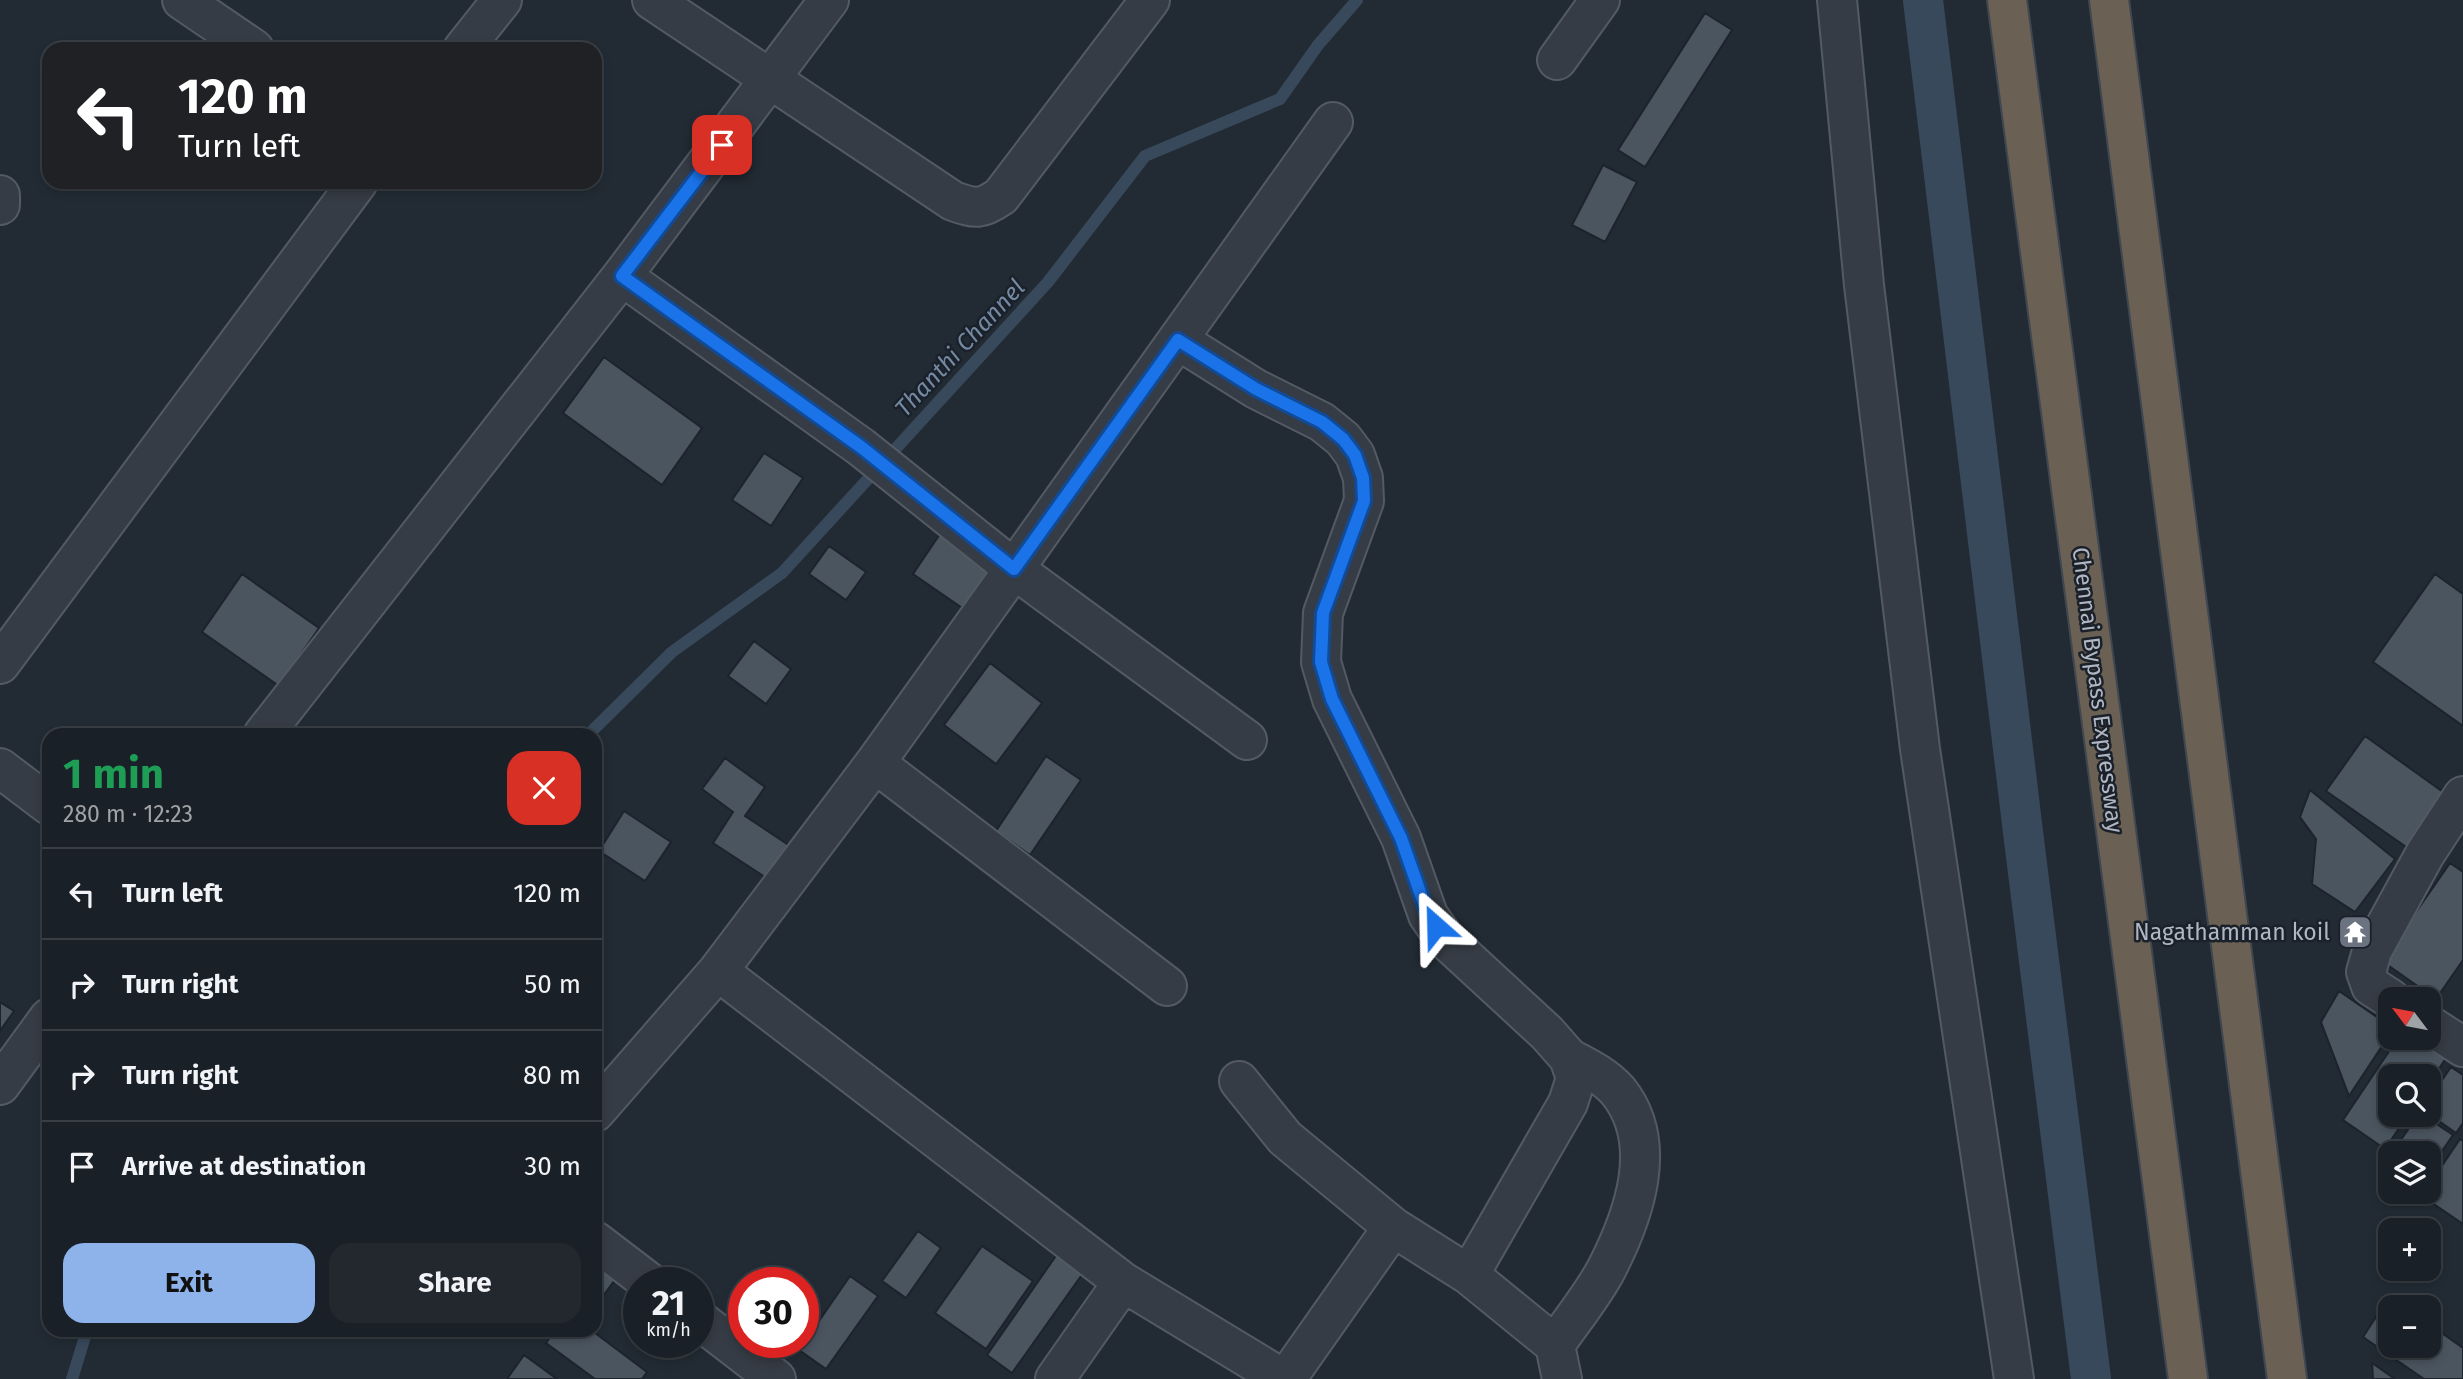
<!DOCTYPE html>
<meta charset="utf-8">
<style>
body{margin:0;font-family:"Fira Sans",sans-serif;background:#23282f;color:#f1f3f6;height:100vh;display:flex;flex-direction:column;font-size:26px;white-space:nowrap}
*{box-sizing:border-box;margin:0}
p{font-size:23px;color:#9fa3a7}
.icon{flex:none;width:38px;height:38px;fill:none;stroke:currentColor;stroke-width:2;stroke-linecap:round;stroke-linejoin:round}
.map{position:relative;flex:1;overflow:hidden}
.drawer{position:absolute;left:42px;top:728px;width:560px;height:609px;display:flex;flex-direction:column;background:#1a2027;border-radius:21px;box-shadow:0 4px 10px #0003,0 0 0 2px #383e44}
.drawer>*{flex:none}
.guide{position:absolute;left:42px;top:42px;width:560px;height:147px;border-radius:21px;box-shadow:0 4px 10px #0003,0 0 0 2px #383e44;background:#202124;color:#fff;overflow:hidden}
.needle{width:46px;rotate:302deg}
.controls{position:absolute;left:2378px;top:987px;display:grid;gap:14px}
.controls a{display:grid;place-items:center;width:63px;height:63px;border-radius:14px;background:#1a2027;box-shadow:0 4px 10px #0003,0 0 0 2px #383e44;font-size:35px}
.speed{position:absolute;left:623px;top:1267px;display:flex;gap:14px;font-size:35px;font-weight:700;text-align:center}
.speed>*{display:grid;place-content:center;width:91px;height:91px;border-radius:50%;background:#1a2027;box-shadow:0 4px 10px #0003,0 0 0 2px #383e44;line-height:1}
.speed small{font-size:18px;font-weight:400}
.speed .limit{border:10px solid #d22;background:#fff;color:#111}
.pin{position:absolute;display:grid;place-items:center;width:60px;height:60px;color:#fff;margin:-30px;border-radius:14px;box-shadow:0 4px 10px #0006}
.me{position:absolute;width:77px;margin:-38px;rotate:335deg;stroke-linejoin:round;filter:drop-shadow(0 0 5px #0008)}
.turn{display:flex;align-items:center;gap:24px;height:147px;padding:0 21px;font-size:32px}
.turn .icon{width:91px;height:91px;stroke-width:2.5}
.turn b{display:block;font-size:49px;line-height:60px}
.round{display:grid;place-items:center;flex:none;width:74px;height:74px;border-radius:21px;background:#23282f}
.overview{display:flex;align-items:center;justify-content:space-between;height:119px;padding:0 21px}
h1{font-size:42px;font-weight:700;line-height:52px;color:#1e9e55}
.cta{display:flex;gap:14px;margin-top:auto;padding:14px 21px}
.cta a{flex:1;height:80px;border-radius:21px;background:#8db3ea;color:#111;font-size:28px;font-weight:700;line-height:80px;text-align:center}
.cta a+a{background:#23282f;color:#f1f3f6}
ul{padding:0;list-style:none}
li{display:flex;align-items:center;gap:21px;height:91px;padding:0 21px;border-top:2px solid #383e44}
li div{flex:1}
li b{display:block;font-size:26px}
li em{font-style:normal}
.map>svg:first-child{display:block}
</style>
<div class="map">
<svg width="2463" height="1379" viewBox="0 0 2463 1379">
<rect width="100%" height="100%" fill="#222b34"/>
<g fill="none" stroke-linecap="round" stroke-linejoin="round">
<path stroke="#39495c" stroke-width="12" d="M588 735 672 652 782 573 1048 282 1145 156 1280 99 1318 45 1357 0
M72 1379 87 1330"/>
<path stroke="#39495c" stroke-width="40" d="M1923 0 2023 832 2091 1379"/>
</g>
<path fill="#4b5560" stroke="#1d232c" stroke-width="2" d="M1705 13 1732 30 1645 167 1618 150Z
M1603 165 1637 182 1605 242 1572 225Z
M604 357 702 428 662 485 563 413Z
M764 453 803 478 771 526 732 500Z
M940 534 996 573 968 612 913 574Z
M829 546 866 572 846 600 809 574Z
M242 574 319 628 279 686 202 632Z
M2435 574 2463 594V726L2373 662Z
M754 641 791 669 766 704 728 676Z
M990 663 1042 703 996 764 944 725Z
M2365 736 2450 797 2412 851 2326 791Z
M1046 756 1081 780 1030 855 996 831Z
M725 758 765 787 745 816 790 846 768 879 713 843 733 812 702 789Z
M2310 790 2395 859 2355 912 2312 884 2316 839 2300 817Z
M624 811 671 842 645 881 599 851Z
M2450 863 2463 872V960L2436 999 2382 961Z
M2353 918 2368 930 2357 946 2342 934Z
M2339 991 2390 1026V1034L2349 1096 2321 1022Z
M0 1002 14 1011 0 1031Z
M2398 1038H2416L2446 1058 2429 1084V1076H2390V1115H2408L2385 1149 2343 1120Z
M2451 1067 2463 1075V1123L2456 1133 2429 1114V1099Z
M2418 1115H2423L2453 1135 2429 1170V1153H2392Z
M2460 1139 2463 1141V1224L2422 1196 2425 1192H2429V1185Z
M918 1231 941 1248 906 1298 882 1281Z
M982 1246 1033 1281 986 1349 935 1313Z
M595 1247 623 1269 600 1300 595 1297Z
M1060 1250 1086 1269 1012 1373 987 1355Z
M850 1276 878 1296 826 1369 799 1350Z
M2389 1297 2404 1307H2390V1346H2429V1324L2463 1348V1379H2424L2363 1337Z
M555 1330H591L647 1372 642 1379H595L546 1343Z
M524 1355 557 1379H507Z
M2372 1363 2395 1379H2373Z"/>
<g fill="none" stroke-linecap="round" stroke-linejoin="round">
<g stroke="#535a63" stroke-width="42">
<path id="minor" d="M182 0 254 49
M652 0 953 201C976 209 981 210 1001 196L1150 0
M1837 0 1864 285 1920 749 2014 1379
M463 49 502 0
M1557 60 1600 0
M0 195V205
M622 276 861 447 1014 569 1333 122
M1178 340 1256 389 1322 422 1343 439 1355 455 1363 478 1364 501 1323 613 1321 662 1332 699 1401 838 1428 915 1444 938 1547 1033 1569 1058 1576 1078 1568 1103 1469 1275
M0 664 358 182
M263 735 622 276 829 0
M875 763 1167 986
M0 768 49 805
M718 971 1123 1282 1283 1379
M2391 999 2371 986 2366 972 2372 951 2425 854 2463 796
M2429 1025 2463 1047
M1239 1081 1285 1138 1393 1227 1469 1275 1555 1345 1562 1379
M0 1085 49 1018
M595 1112 718 971 875 763 1014 569 1247 740
M595 1241 650 1283
M698 1319 776 1379
M1555 1345C1572 1320 1593 1295 1607 1268 1634 1215 1660 1143 1618 1091 1605 1076 1586 1067 1569 1058
M1055 1379 1123 1282
M1286 1379 1393 1227"/>
</g>
<g stroke="#404750" stroke-width="42">
<path id="highway" d="M2007 0 2188 1379
M2109 0 2287 1379"/>
</g>
<use href="#minor" stroke="#363c45" stroke-width="38"/>
<use href="#highway" stroke="#6a6154" stroke-width="38"/>
</g>
<g fill="none" stroke-linecap="round" stroke-linejoin="round">
<g stroke="#114b97" stroke-width="18">
<path id="route" d="M722 145 622 276 861 447 1014 569 1178 340 1256 389 1322 422 1343 439 1355 455 1363 478 1364 501 1323 613 1321 662 1332 699 1401 838 1428 915 1436 926"/>
</g>
<use href="#route" stroke="#1a73e8" stroke-width="12"/>
</g>
<defs>
<g id="temple-square" transform="scale(1.75)"><rect x="-9" y="-9" width="18" height="18" rx="4" fill="#6b7280" stroke="#1b212a"/><path d="M0-6L5-2H3V0L6.5 2.5H4V6H1.5V3h-3V6H-4V2.5H-6.5L-3 0V-2H-5Z" fill="#fff"/></g>
</defs>
<g fill-rule="evenodd">
<use href="#temple-square" x="2355" y="932"/>
</g>
<g text-anchor="middle" stroke-width="5" stroke-linejoin="round" paint-order="stroke">
<g font-size="23" fill="#b0b7c2" stroke="#1b212a">
<text transform="translate(2098 690) rotate(83)" y="8">Chennai Bypass Expressway</text>
</g>
<g font-size="23" fill="#b0b7c2" stroke="#1b212a" text-anchor="end">
<text x="2330" y="940">Nagathamman koil</text>
</g>
<g font-size="24" font-style="italic" fill="#7489a2" stroke="#1b212a">
<text transform="translate(960 348) rotate(-47)" y="8">Thanthi Channel</text>
</g>
</g>
</svg>
<div class="controls">
<a><svg class="needle" viewBox="-14 -14 28 28"><path d="M0-13l5 13h-10z" fill="#e53935"/><path d="M0 13l5-13h-10z" fill="#9fa3a7"/></svg></a>
<a><svg class="icon" aria-label="search" viewBox="0 0 24 24"><circle cx="10" cy="10" r="6"/><path d="M15 15l6 6"/></svg></a>
<a><svg class="icon" aria-label="layers" viewBox="0 0 24 24"><path d="M12 4l9 5-9 5-9-5zM3 14l9 5 9-5"/></svg></a>
<a>+</a>
<a>−</a>
</div>
<div class="speed"><div>21<small>km/h</small></div><div class="limit">30</div></div>
<div class="pin" style="left:722px;top:145px;background:#d93025"><svg class="icon" aria-label="arrive" viewBox="0 0 24 24"><path d="M6 21V4h12l-3 4 3 4H6"/></svg></div>
<svg class="me" style="left:1436px;top:926px" viewBox="-20 -20 40 40"><path d="M0-17L14 15 0 8-14 15z" fill="#1a73e8" stroke="#fff" stroke-width="4"/></svg>
<div class="guide">
<div class="turn"><svg class="icon" aria-label="left" viewBox="0 0 24 24"><path d="M17 20v-9H6M10 6l-5 5 5 5"/></svg><div><b>120 m</b>Turn left</div></div>
</div>
<section class="drawer">
<div class="overview"><div><h1>1 min</h1><p>280 m · 12:23</p></div><a class="round" style="background:#d93025;color:#fff"><svg class="icon" aria-label="close" viewBox="0 0 24 24"><path d="M6 6l12 12M18 6L6 18"/></svg></a></div>
<ul>
<li><svg class="icon" aria-label="left" viewBox="0 0 24 24"><path d="M17 20v-9H6M10 6l-5 5 5 5"/></svg><div><b>Turn left</b></div><em>120 m</em></li>
<li><svg class="icon" aria-label="right" viewBox="0 0 24 24"><path d="M7 20v-9h11M14 6l5 5-5 5"/></svg><div><b>Turn right</b></div><em>50 m</em></li>
<li><svg class="icon" aria-label="right" viewBox="0 0 24 24"><path d="M7 20v-9h11M14 6l5 5-5 5"/></svg><div><b>Turn right</b></div><em>80 m</em></li>
<li><svg class="icon" aria-label="arrive" viewBox="0 0 24 24"><path d="M6 21V4h12l-3 4 3 4H6"/></svg><div><b>Arrive at destination</b></div><em>30 m</em></li>
</ul>
<div class="cta"><a>Exit</a><a>Share</a></div>
</section>
</div>
